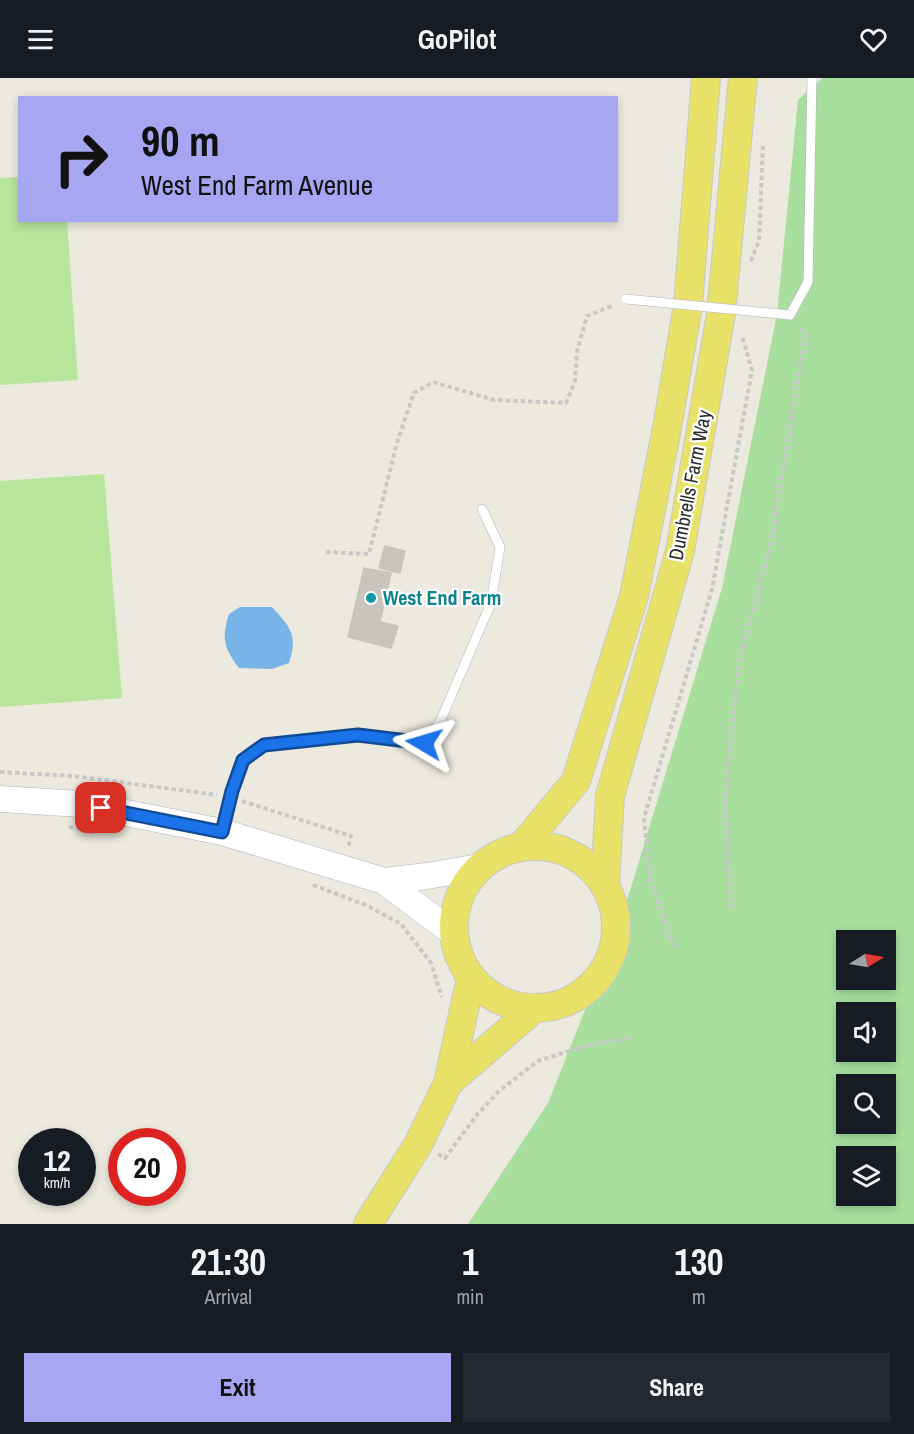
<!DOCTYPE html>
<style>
body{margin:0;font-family:"Archivo Narrow",sans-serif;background:#242831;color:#f1f3f6;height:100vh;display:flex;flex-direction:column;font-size:22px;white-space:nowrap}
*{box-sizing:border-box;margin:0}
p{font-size:20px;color:#9ea1a6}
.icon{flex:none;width:33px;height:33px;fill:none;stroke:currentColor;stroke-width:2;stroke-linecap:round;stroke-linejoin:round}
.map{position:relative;height:1146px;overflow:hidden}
.side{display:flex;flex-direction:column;background:#171b24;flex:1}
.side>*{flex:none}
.guide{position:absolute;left:18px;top:18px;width:600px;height:126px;border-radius:0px;box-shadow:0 3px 9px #0003;background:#a6a6f2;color:#111;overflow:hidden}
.needle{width:39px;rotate:79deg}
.buttons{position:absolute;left:836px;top:852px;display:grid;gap:12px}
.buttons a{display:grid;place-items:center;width:60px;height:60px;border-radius:0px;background:#171b24;box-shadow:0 3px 9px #0003;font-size:30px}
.speed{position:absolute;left:18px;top:1050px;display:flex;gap:12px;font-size:30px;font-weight:700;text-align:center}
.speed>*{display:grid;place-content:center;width:78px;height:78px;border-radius:50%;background:#171b24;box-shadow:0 3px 9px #0003;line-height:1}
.speed small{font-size:15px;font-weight:400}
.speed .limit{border:9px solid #d22;background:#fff;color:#111}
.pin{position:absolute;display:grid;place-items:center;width:51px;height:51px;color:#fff;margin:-26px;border-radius:12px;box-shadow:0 3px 9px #0006}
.me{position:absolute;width:66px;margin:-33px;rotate:277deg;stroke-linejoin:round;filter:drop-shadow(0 0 4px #0008)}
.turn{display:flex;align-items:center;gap:21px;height:126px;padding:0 24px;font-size:27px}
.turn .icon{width:78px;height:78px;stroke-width:2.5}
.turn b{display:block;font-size:42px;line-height:51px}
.eta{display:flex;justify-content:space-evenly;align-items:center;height:102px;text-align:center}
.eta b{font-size:36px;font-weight:700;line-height:42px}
.action{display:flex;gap:12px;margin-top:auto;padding:12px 24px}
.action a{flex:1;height:69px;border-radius:0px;background:#a6a6f2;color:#111;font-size:24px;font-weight:700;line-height:69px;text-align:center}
.action a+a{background:#242831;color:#f1f3f6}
header{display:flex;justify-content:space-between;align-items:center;height:78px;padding:0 24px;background:#171b24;font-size:27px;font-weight:700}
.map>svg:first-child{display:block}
</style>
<header><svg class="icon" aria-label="menu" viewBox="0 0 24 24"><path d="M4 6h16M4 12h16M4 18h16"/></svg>GoPilot<svg class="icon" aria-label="heart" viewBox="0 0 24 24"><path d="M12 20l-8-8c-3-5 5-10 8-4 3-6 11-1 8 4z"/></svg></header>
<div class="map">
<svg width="914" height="1146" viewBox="0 0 914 1146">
<rect width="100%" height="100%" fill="#ece9de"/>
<path fill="#a8df9f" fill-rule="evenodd" d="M822 0H914V1146H468L548 1025 622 839 722 510 777 236 798 22ZM846 862H885V902H846ZM846 934H885V974H846ZM846 1006H885V1046H846ZM846 1078H885V1118H846Z"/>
<path fill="#b7e59b" d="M19 99 20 142 67 143 78 302 0 307V100Z
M104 396 122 620 0 629V403Z"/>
<path fill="#78b4e7" d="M240 529H272C291 550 298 557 289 585L272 591 239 590C224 570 221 560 229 536Z"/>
<path fill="#c8c5be" stroke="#c7c5b8" stroke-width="1.5" d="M385 468 405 473 400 495 379 490Z
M364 490 391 495 380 544 398 548 391 570 348 559Z"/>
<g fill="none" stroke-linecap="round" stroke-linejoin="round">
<g stroke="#b2b2be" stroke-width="10">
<path id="lane" d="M790 237 808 204 812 0
M223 752 232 713 243 682 264 667 358 657 424 665 440 644 491 525 500 469 482 431"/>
</g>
<g stroke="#b2b2be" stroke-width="27">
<path id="secondary" d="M0 721 81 726 222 754 384 803 453 855
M384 803 427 798 479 789"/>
</g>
<g stroke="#c8c8c8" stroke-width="30">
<path id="primary" d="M454 849a81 81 0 1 1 162 0a81 81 0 1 1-162 0Z
M522 768 576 703 634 518 667 350 688 227 706 0
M605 807 610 718 680 473 721 236 743 0
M448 1005 535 930
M368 1146 419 1065 448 1005 471 900"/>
</g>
<path stroke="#c8c8c8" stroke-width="4" stroke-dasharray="4.5 3" stroke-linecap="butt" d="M751 183 759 163 763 66
M326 474 369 476 397 365 414 315 433 304 494 322 566 325 575 303 577 273 587 238 614 227
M0 694 73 698 217 717
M242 723 351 758 348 770
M69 749 94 754
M313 807 366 827 401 846 431 885 442 919
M731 831 725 721 739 583 771 465 805 257 798 247
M673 868 650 801 644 740 712 511 752 292 742 258
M438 1076 445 1080 476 1038 499 1013 538 983 585 968 629 960"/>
<use href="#lane" stroke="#fff" stroke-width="9"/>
<use href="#secondary" stroke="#fff" stroke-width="26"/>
<use href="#primary" stroke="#e8e268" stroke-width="28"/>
<g stroke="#b2b2be" stroke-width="10" stroke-linecap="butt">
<path id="lane-bridge" d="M626 221 790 237"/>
</g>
<use href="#lane-bridge" stroke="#fff" stroke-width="9"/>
</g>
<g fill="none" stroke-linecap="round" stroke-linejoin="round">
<g stroke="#114b97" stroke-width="15">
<path id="route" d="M101 730 222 754 232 713 243 682 264 667 358 657 424 665"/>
</g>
<use href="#route" stroke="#1a73e8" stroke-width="10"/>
</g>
<circle fill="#0f9aa8" stroke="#fff" stroke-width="2" cx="371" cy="520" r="6"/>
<g text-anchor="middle" stroke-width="4.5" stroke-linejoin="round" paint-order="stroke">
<g font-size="20" fill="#2b2b2b" stroke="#fff">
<text transform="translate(690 407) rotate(-79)" y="7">Dumbrells Farm Way</text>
</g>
<g font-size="20" font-weight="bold" fill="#0d838f" stroke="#fff" text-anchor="start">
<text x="383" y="527">West End Farm</text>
</g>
</g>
</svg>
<div class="buttons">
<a><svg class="needle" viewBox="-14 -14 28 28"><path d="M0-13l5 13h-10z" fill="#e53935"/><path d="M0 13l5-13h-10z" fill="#9ea1a6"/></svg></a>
<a><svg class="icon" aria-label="sound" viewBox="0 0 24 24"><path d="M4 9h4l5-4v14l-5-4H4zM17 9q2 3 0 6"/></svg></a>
<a><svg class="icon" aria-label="search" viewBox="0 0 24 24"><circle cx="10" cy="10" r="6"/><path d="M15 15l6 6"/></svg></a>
<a><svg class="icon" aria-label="layers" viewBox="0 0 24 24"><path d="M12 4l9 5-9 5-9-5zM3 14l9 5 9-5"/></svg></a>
</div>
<div class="speed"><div>12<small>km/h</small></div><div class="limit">20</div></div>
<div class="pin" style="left:101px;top:730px;background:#d93025"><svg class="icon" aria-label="arrive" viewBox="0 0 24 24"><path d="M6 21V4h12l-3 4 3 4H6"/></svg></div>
<svg class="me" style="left:424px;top:665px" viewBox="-20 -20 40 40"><path d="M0-17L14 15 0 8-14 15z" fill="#1a73e8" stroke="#fff" stroke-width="4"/></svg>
<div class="guide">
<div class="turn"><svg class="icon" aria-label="right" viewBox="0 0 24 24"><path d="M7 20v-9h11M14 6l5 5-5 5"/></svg><div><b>90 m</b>West End Farm Avenue</div></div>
</div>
</div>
<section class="side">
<div class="eta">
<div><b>21:30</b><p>Arrival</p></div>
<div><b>1</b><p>min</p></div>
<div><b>130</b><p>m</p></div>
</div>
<div class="action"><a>Exit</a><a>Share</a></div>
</section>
